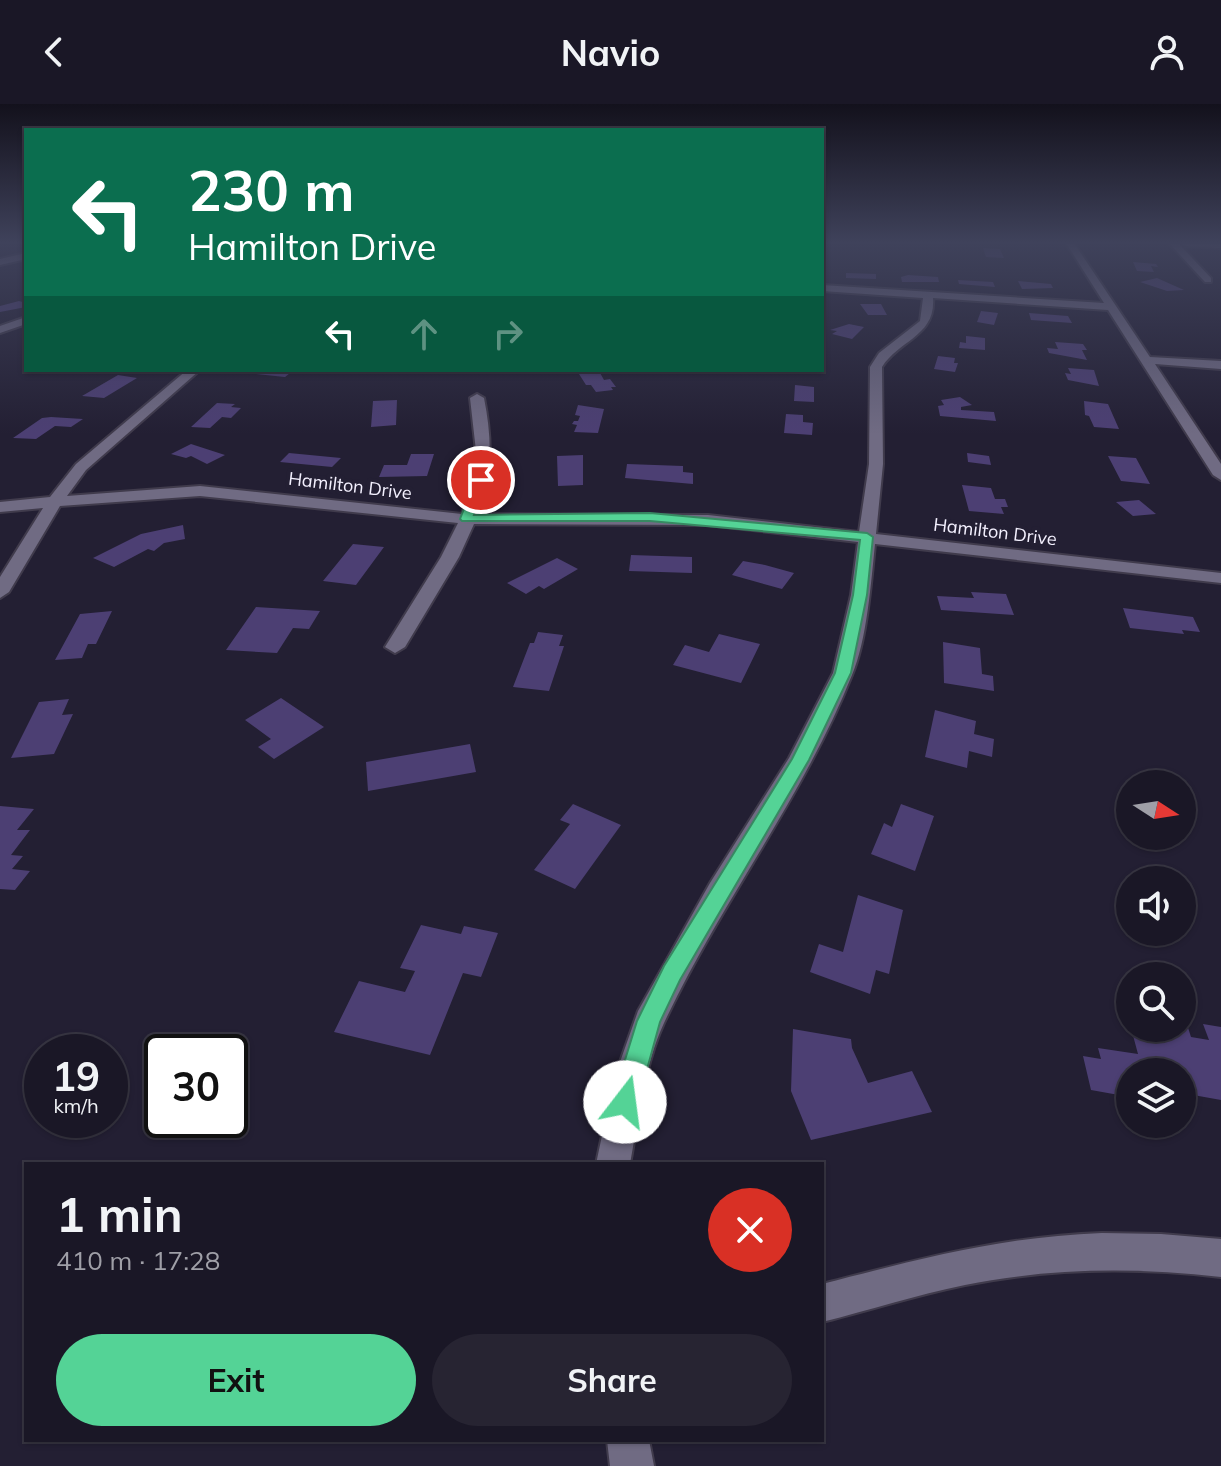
<!DOCTYPE html>
<meta charset="utf-8">
<style>
body{margin:0;font-family:Mulish,sans-serif;background:#272432;color:#f1f3f6;height:100vh;display:flex;flex-direction:column;font-size:30px;white-space:nowrap}
*{box-sizing:border-box;margin:0}
p{font-size:26px;color:#9f9fa7}
.icon{flex:none;width:44px;height:44px;fill:none;stroke:currentColor;stroke-width:2;stroke-linecap:round;stroke-linejoin:round}
.map{position:relative;flex:1;overflow:hidden}
.drawer{position:absolute;left:24px;top:1058px;width:800px;height:280px;display:flex;flex-direction:column;background:#1a1726;border-radius:0px;box-shadow:0 2px 6px #0004,0 0 0 2px #383643}
.drawer>*{flex:none}
.banner{position:absolute;left:24px;top:24px;width:800px;height:244px;border-radius:0px;box-shadow:0 2px 6px #0004,0 0 0 2px #383643;background:#0b6e4f;color:#fff;overflow:hidden}
.needle{width:52px;rotate:102deg}
.controls{position:absolute;left:1116px;top:666px;display:grid;gap:16px}
.controls a{display:grid;place-items:center;width:80px;height:80px;border-radius:50%;background:#1a1726;box-shadow:0 2px 6px #0004,0 0 0 2px #383643;font-size:40px}
.speed{position:absolute;left:24px;top:930px;display:flex;gap:16px;font-size:40px;font-weight:700;text-align:center}
.speed>*{display:grid;place-content:center;width:104px;height:104px;border-radius:50%;background:#1a1726;box-shadow:0 2px 6px #0004,0 0 0 2px #383643;line-height:1}
.speed small{font-size:20px;font-weight:400}
.speed .limit{border:4px solid #111;border-radius:12px;background:#fff;color:#111}
.pin{position:absolute;display:grid;place-items:center;width:68px;height:68px;color:#fff;margin:-34px;border:4px solid #fff;border-radius:50%;box-shadow:0 2px 8px #0007}
.me{position:absolute;width:88px;margin:-44px;rotate:15deg;stroke-linejoin:round;filter:drop-shadow(0 0 6px #0008)}
.turn{display:flex;align-items:center;gap:28px;height:168px;padding:0 32px;font-size:36px}
.turn .icon{width:104px;height:104px;stroke-width:2.5}
.turn b{display:block;font-size:56px;line-height:68px}
.lanes{display:flex;align-items:center;height:76px;padding:0 32px;background:#0003;justify-content:center;gap:40px;direction:ltr}
.lanes .off{opacity:.35}
.round{display:grid;place-items:center;flex:none;width:84px;height:84px;border-radius:42px;background:#272432}
.head{display:flex;align-items:center;justify-content:space-between;height:136px;padding:0 32px}
h1{font-size:48px;font-weight:700;line-height:60px}
.button{display:flex;gap:16px;margin-top:auto;padding:16px 32px}
.button a{flex:1;height:92px;border-radius:48px;background:#54d396;color:#111;font-size:32px;font-weight:700;line-height:92px;text-align:center}
.button a+a{background:#272432;color:#f1f3f6}
header{display:flex;justify-content:space-between;align-items:center;height:104px;padding:0 32px;background:#1a1726;font-size:36px;font-weight:700}
.map>svg:first-child{display:block}
</style>
<header><svg class="icon" aria-label="back" viewBox="0 0 24 24"><path d="M15 5l-7 7 7 7"/></svg>Navio<svg class="icon" aria-label="person" viewBox="0 0 24 24"><circle cx="12" cy="8" r="4"/><path d="M4 21q1-7 8-7t8 7"/></svg></header>
<div class="map">
<svg width="1221" height="1362" viewBox="0 0 1221 1362">
<rect width="100%" height="100%" fill="#231f33"/>
<path fill="#4c3f73" d="M983 144 1000 145 1004 154 986 153Z
M1133 158 1156 160 1158 163 1151 162 1154 168 1137 167Z
M846 169 876 170V175L846 174Z
M908 171 938 173 939 178H902L901 173Z
M1157 174 1184 186 1167 187 1140 178Z
M958 176 993 178 995 183 959 180Z
M1018 177 1051 180 1053 184 1022 185Z
M19 197 26 199V203L0 208V202Z
M860 200H881L887 211H868Z
M981 207 998 209 994 221 977 218Z
M1029 209 1068 212 1072 219 1031 216Z
M849 220 864 223 852 235 832 230 837 227 830 226Z
M966 232 985 234V246L959 244 960 238 966 239Z
M1055 238 1083 240 1087 246H1082L1087 256 1049 249 1047 244 1058 245Z
M938 252 955 254 954 259H958L955 268 934 265Z
M1068 264 1094 266 1099 282 1068 276 1065 269 1071 270Z
M261 266H294L285 273 256 270Z
M599 267 604 276 610 275 616 283H611L613 286 596 288 591 281H586L579 270Z
M118 271 137 274 104 294 82 292Z
M795 281 814 283V298L794 297Z
M960 293 972 301 961 303V306L994 308 996 317 940 312 938 302 944 301 941 296Z
M397 296 396 321 371 323 373 297Z
M1084 297 1108 300 1119 325 1094 323 1089 312 1085 311Z
M217 299 235 300 231 303 241 304 231 314 222 313 210 324 191 323Z
M578 301 604 305 598 329 574 328 577 321 572 320 574 317H578L580 312 575 311Z
M786 310 803 311V318L813 319 812 331 784 329Z
M51 313 83 315 71 323 55 322 36 335 13 334 42 314Z
M191 340 225 351 207 360 191 352 186 354 171 350Z
M289 349 341 354 332 363 280 358Z
M967 349 989 352 991 361 968 358Z
M411 350H434L427 372 379 373 384 361H407Z
M583 351V381L558 382 557 352Z
M1108 352 1136 354 1150 380 1121 377Z
M627 360 683 362V368L693 369V380L625 374Z
M962 381 991 384 995 395H1005L1008 403H1001L1004 410 969 407Z
M1139 396 1156 410 1133 412 1116 398Z
M183 421 185 435 164 439 154 447 148 445 114 463 93 454 141 430Z
M353 440 384 443 356 481 323 477Z
M631 451 692 453V469L629 467Z
M557 454 578 465 544 485 539 482 526 490 507 479Z
M743 457 765 461 794 469 782 485 732 471Z
M971 488 1006 490 1014 511 941 506 937 492 974 494Z
M256 503 320 507 309 525 293 524 277 549 226 546Z
M1123 504 1193 513 1200 528 1182 526 1184 530 1130 524Z
M112 507 96 540H88L82 554 55 556 80 510Z
M538 528 563 531 559 542H564L549 587 513 583 530 539H534Z
M719 530 760 540 741 579 673 561 685 541 709 548Z
M943 538 980 544 982 570 993 572 994 587 944 579Z
M281 594 324 623 274 655 258 643 271 635 245 616Z
M69 595 62 611 73 610 54 650 11 654 39 598Z
M935 606 976 617 974 630 994 635 992 653 969 647 967 664 925 653Z
M470 640 476 668 368 687 366 658Z
M573 700 621 721 575 785 534 766 570 720 560 716Z
M901 700 934 712 915 767 871 750 884 719 892 723Z
M0 702 34 705 17 726H30L11 751 23 752 12 765 30 767 15 786 0 785Z
M858 791 903 806 889 870 876 866 870 890 810 868 819 840 843 848Z
M421 821 461 830 464 822 498 829 481 873 463 869 430 951 334 928 359 877 405 888 415 867 400 864Z
M1183 908 1191 933 1209 936 1203 920 1221 923V996L1182 989V968H1130V993L1091 986 1083 952 1101 955 1098 944 1138 950 1131 924H1182Z
M793 925 851 935 852 944 868 979 912 967 932 1008 811 1036 791 987Z"/>
<g fill="none" stroke-linecap="round" stroke-linejoin="round">
<g stroke="#403b4c" stroke-width="4">
<path id="minor" d="M1066 139H1074L1150 253 1221 257V265L1155 260 1221 360V376L1213 371 1108 206 933 194C936 232 899 236 882 263L883 360 876 430 1221 469V479L875 440C871 479 867 536 852 571 803 694 720 799 664 919 644 962 639 1013 630 1060H596L614 975 638 907 710 779 789 654 833 569 851 491 858 438 708 421 474 420 459 453 405 543 395 549 385 543 441 453 458 419 200 392 60 402 9 488 0 494V473L43 404 0 408V398L50 393 76 360 187 266H200L86 366 67 392 200 382 462 410 471 380 476 347 470 294 477 290 484 294C492 334 493 371 478 410L708 411 859 428 869 360 870 263 879 249 920 217 923 194 822 187V181L1104 199Z
M1169 139H1178L1211 174V178H1205Z
M1181 139H1221V144L1185 142Z
M26 149V155L0 161V155Z
M26 213V220L0 229V222Z
M1102 1129 1161 1130 1221 1135V1173C1135 1163 1049 1164 965 1181 916 1191 870 1206 822 1218V1180C920 1155 999 1133 1102 1129Z
M607 1336H649L654 1362H610Z"/>
</g>
<use href="#minor" fill="#706b83" fill-rule="evenodd"/>
</g>
<linearGradient id="sky" x2="0" y2="1"><stop stop-color="#13111c"/><stop offset="0.42" stop-color="#3f425b"/><stop offset="1" stop-color="#3f425b" stop-opacity="0"/></linearGradient>
<rect width="1221" height="330" fill="url(#sky)"/>
<path fill="#54d396" stroke="#378962" stroke-width="2" d="M481 373 487 376 474 411 650 409 867 429 873 433 867 491 851 569 809 656 680 876 660 918 638 998 634 1007 625 1011 616 1007 612 998 637 917 664 862 792 655 835 569 853 491 860 436 650 417H462L460 415 475 376Z"/>
<g text-anchor="middle" stroke-width="8" stroke-linejoin="round" paint-order="stroke">
<g font-size="18" fill="#f3f0fe" stroke="#231f33">
<text transform="translate(350 382) rotate(7)" y="6">Hamilton Drive</text>
<text transform="translate(995 428) rotate(7)" y="6">Hamilton Drive</text>
</g>
</g>
</svg>
<div class="controls">
<a><svg class="needle" viewBox="-14 -14 28 28"><path d="M0-13l5 13h-10z" fill="#e53935"/><path d="M0 13l5-13h-10z" fill="#9f9fa7"/></svg></a>
<a><svg class="icon" aria-label="sound" viewBox="0 0 24 24"><path d="M4 9h4l5-4v14l-5-4H4zM17 9q2 3 0 6"/></svg></a>
<a><svg class="icon" aria-label="search" viewBox="0 0 24 24"><circle cx="10" cy="10" r="6"/><path d="M15 15l6 6"/></svg></a>
<a><svg class="icon" aria-label="layers" viewBox="0 0 24 24"><path d="M12 4l9 5-9 5-9-5zM3 14l9 5 9-5"/></svg></a>
</div>
<div class="speed"><div>19<small>km/h</small></div><div class="limit">30</div></div>
<div class="pin" style="left:481px;top:376px;background:#d93025"><svg class="icon" aria-label="arrive" viewBox="0 0 24 24"><path d="M6 21V4h12l-3 4 3 4H6"/></svg></div>
<svg class="me" style="left:625px;top:998px" viewBox="-20 -20 40 40"><circle r="19" fill="#fff"/><path d="M0-13L10 11 0 6-10 11z" fill="#54d396"/></svg>
<div class="banner">
<div class="turn"><svg class="icon" aria-label="left" viewBox="0 0 24 24"><path d="M17 20v-9H6M10 6l-5 5 5 5"/></svg><div><b>230 m</b>Hamilton Drive</div></div>
<div class="lanes"><svg class="icon" aria-label="left" viewBox="0 0 24 24"><path d="M17 20v-9H6M10 6l-5 5 5 5"/></svg><svg class="icon off" aria-label="ahead" viewBox="0 0 24 24"><path d="M12 20V5M6 11l6-6 6 6"/></svg><svg class="icon off" aria-label="right" viewBox="0 0 24 24"><path d="M7 20v-9h11M14 6l5 5-5 5"/></svg></div>
</div>
<section class="drawer">
<div class="head"><div><h1>1 min</h1><p>410 m · 17:28</p></div><a class="round" style="background:#d93025;color:#fff"><svg class="icon" aria-label="close" viewBox="0 0 24 24"><path d="M6 6l12 12M18 6L6 18"/></svg></a></div>
<div class="button"><a>Exit</a><a>Share</a></div>
</section>
</div>
